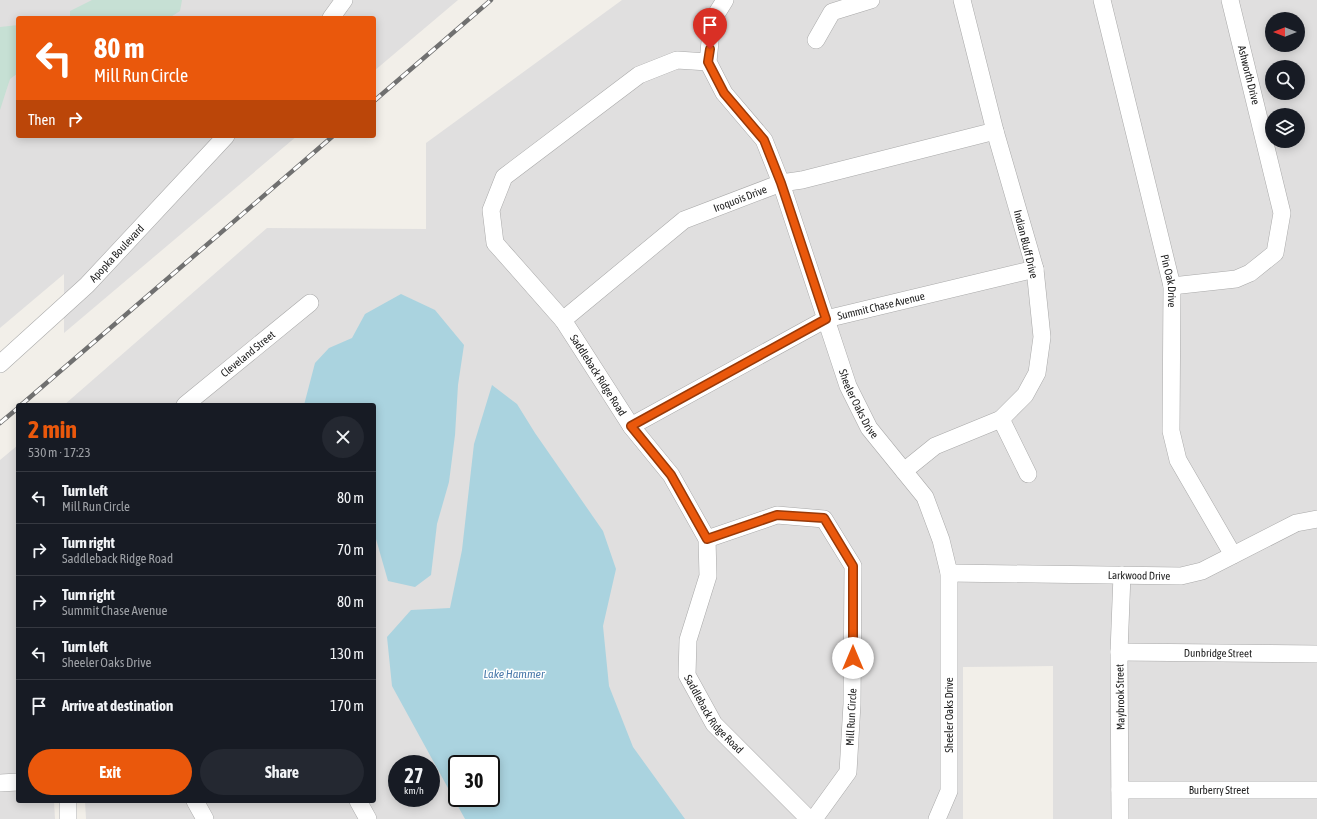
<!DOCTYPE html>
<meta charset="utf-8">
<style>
body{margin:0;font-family:"Asap Condensed",sans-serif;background:#242831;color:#f1f3f6;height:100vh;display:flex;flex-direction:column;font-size:15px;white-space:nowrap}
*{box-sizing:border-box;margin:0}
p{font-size:13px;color:#9ea1a6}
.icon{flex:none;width:22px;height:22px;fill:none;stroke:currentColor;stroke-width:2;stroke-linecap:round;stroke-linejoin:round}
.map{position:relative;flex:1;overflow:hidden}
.details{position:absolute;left:16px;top:403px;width:360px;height:400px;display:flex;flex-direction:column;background:#171b24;border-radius:4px;box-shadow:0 2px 10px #0003}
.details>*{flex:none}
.top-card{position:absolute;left:16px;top:16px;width:360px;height:122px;border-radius:4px;box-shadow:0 2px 10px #0003;background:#ea580c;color:#fff;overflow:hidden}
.needle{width:26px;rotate:270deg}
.controls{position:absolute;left:1265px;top:12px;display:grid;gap:8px}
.controls a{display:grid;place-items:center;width:40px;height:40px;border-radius:50%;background:#171b24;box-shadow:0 2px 10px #0003;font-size:20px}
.speed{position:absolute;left:388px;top:755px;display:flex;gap:8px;font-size:20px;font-weight:700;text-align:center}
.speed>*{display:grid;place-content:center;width:52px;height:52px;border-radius:50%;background:#171b24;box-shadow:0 2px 10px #0003;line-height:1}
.speed small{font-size:10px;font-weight:400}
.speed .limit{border:2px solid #111;border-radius:6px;background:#fff;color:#111}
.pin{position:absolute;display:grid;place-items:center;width:34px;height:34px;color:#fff;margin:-41px -17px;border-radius:50% 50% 50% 0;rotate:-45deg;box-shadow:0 0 4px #0007}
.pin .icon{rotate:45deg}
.me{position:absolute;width:44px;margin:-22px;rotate:0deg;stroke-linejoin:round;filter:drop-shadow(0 0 3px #0008)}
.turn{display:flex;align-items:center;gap:14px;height:84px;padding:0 12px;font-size:18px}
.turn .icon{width:52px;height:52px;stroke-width:2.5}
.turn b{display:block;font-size:28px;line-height:34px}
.then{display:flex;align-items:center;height:38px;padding:0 12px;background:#0003;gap:8px;font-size:15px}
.round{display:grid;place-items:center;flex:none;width:42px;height:42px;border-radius:21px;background:#242831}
.summary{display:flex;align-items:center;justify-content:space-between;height:68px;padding:0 12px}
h1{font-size:24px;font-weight:700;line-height:30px;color:#ea580c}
.cta{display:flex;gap:8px;margin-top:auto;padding:8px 12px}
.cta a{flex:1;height:46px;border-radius:24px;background:#ea580c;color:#fff;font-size:16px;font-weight:700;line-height:46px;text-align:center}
.cta a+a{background:#242831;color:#f1f3f6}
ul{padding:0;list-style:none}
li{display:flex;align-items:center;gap:12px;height:52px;padding:0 12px;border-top:1px solid #363941}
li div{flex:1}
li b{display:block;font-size:15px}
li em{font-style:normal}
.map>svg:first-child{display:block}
</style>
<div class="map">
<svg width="1317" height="819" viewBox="0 0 1317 819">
<rect width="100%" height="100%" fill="#f2efe9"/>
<path fill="#e0dfdf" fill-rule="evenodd" d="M0 0H458L374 71V18H18V136H297L64 333V274L0 328Z
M622 0H1317V819H1053V666L963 667V819H86L85 801H374V405H64L267 228 426 229V143ZM1272 19H1298V45H1272ZM1272 67H1298V93H1272ZM1272 115H1298V141H1272ZM397 764H431V798H397ZM457 764H491V798H457Z
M18 445V801H54L55 819H0V460Z"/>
<path fill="#c6e0d4" d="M92 0H182L180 11 169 18H70V11Z
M18 25V73L10 79 0 110V27Z"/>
<path fill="#aad3df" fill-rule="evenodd" d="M401 294 435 310 464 345 458 385 455 435 449 482 437 524 431 575 415 587 388 581 374 532V405H304L315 363 329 348 352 338 365 314Z
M492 385 517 404 535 433 603 531 616 569 603 626 609 686 633 747 685 819H465L392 686 387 637 411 610 450 608 462 550 474 444ZM457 764H491V798H457Z"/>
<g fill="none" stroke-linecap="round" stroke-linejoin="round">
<g stroke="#a9a9a9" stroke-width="18">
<g id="minor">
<path id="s1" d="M725 0 712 21 708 62 724 93 764 140 781 183 848 386 869 428 925 497 941 540 949 573V791L937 819"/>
<path id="s2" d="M1102 0 1172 286 1171 431 1178 460 1233 555"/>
<path d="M331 18 344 0"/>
<path d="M816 40 832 12 871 0"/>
<path id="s3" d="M708 62 677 60 639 75 504 177 491 210 495 243 563 320 631 426 671 475 707 539 708 576 688 640 687 675 714 724 809 819"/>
<path d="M1172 286 1236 279 1250 273 1275 253 1282 213 1230 0"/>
<path id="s4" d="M563 320 684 220 781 183 802 180 995 131"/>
<path id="s5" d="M0 364 87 285 226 136"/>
<path id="s6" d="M185 405 310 303"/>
<path d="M1001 419 1028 474"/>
<path id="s7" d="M631 426 826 319 1035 269"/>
<path d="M904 471 935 446 1001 419 1025 395 1037 373 1042 337 1035 269 995 131 962 0"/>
<path d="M707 539 777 515 824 519 853 566 852 704 848 772 814 819"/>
<path id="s8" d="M949 573 1181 576 1202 571 1296 523 1317 519"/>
<path id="s9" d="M1119 652 1317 654"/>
<path d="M0 783 18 782"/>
<path id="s10" d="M1120 790H1317"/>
<path d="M68 801V819"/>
<path d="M195 801 205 819"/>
<path d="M358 801 368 819"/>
<path d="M1120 819 1119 652 1122 575"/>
</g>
</g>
<use href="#minor" stroke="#fff" stroke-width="17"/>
<g stroke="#707070" stroke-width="4.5">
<path id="rail" d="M374 101 491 0
M21 405 333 136
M0 423 18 408"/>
</g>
<use href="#rail" stroke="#fff" stroke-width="3" stroke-dasharray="9" stroke-linecap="butt"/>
</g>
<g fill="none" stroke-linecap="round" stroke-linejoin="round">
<g stroke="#983908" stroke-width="10">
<path id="route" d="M710 49 708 62 724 93 764 140 781 183 826 319 631 426 671 475 707 539 777 515 824 518 853 566V658"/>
</g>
<use href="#route" stroke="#ea580c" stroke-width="7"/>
</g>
<g text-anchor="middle" stroke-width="3" stroke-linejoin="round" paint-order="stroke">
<g font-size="11" fill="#222" stroke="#fff">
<text transform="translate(1249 75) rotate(76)" y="4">Ashworth Drive</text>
<text dy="4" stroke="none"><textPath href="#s4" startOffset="217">Iroquois Drive</textPath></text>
<text transform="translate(1026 244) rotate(76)" y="4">Indian Bluff Drive</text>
<text dy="4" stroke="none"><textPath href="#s5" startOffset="161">Apopka Boulevard</textPath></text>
<text dy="4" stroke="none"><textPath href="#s2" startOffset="289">Pin Oak Drive</textPath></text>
<text dy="4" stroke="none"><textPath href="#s7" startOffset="279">Summit Chase Avenue</textPath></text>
<text dy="4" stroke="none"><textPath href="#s6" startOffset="81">Cleveland Street</textPath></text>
<text dy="4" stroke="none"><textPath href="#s3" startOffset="478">Saddleback Ridge Road</textPath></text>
<text dy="4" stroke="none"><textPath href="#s1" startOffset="443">Sheeler Oaks Drive</textPath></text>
<text dy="4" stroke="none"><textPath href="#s8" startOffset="190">Larkwood Drive</textPath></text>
<text dy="4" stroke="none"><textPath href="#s9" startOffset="99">Dunbridge Street</textPath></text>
<text transform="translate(1120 697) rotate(-91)" y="4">Maybrook Street</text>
<text dy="4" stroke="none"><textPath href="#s3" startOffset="862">Saddleback Ridge Road</textPath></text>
<text transform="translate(949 715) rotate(-90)" y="4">Sheeler Oaks Drive</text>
<text transform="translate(851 717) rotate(-87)" y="4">Mill Run Circle</text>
<text dy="4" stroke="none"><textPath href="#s10" startOffset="99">Burberry Street</textPath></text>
</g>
<g font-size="12" font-style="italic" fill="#4a7aab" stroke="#fff">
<text x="514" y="678">Lake Hammer</text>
</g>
</g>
</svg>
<div class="controls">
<a><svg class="needle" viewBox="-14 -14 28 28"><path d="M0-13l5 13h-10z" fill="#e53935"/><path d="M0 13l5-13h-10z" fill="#9ea1a6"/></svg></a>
<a><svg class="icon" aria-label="search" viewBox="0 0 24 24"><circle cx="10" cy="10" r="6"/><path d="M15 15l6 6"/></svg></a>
<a><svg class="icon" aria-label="layers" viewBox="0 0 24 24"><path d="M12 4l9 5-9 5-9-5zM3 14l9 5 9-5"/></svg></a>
</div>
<div class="speed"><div>27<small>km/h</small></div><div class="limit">30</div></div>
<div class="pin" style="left:710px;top:49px;background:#d93025"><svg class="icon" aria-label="arrive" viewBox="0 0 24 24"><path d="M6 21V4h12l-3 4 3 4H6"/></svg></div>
<svg class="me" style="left:853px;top:658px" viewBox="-20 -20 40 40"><circle r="19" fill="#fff"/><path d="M0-13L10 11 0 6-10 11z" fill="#ea580c"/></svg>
<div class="top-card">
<div class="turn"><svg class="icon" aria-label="left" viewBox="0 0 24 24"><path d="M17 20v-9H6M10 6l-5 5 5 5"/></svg><div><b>80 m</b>Mill Run Circle</div></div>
<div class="then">Then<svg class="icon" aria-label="right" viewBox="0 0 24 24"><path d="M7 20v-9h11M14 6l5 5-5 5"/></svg></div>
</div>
<section class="details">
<div class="summary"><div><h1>2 min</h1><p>530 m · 17:23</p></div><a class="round"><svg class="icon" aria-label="close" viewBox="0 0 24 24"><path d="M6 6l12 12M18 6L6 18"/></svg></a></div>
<ul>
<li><svg class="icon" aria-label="left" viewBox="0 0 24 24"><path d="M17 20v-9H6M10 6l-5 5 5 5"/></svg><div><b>Turn left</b><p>Mill Run Circle</p></div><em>80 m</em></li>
<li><svg class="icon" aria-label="right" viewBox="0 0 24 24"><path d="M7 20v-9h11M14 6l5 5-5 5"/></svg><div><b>Turn right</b><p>Saddleback Ridge Road</p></div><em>70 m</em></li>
<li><svg class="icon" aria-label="right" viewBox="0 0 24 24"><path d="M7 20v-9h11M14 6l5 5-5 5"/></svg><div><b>Turn right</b><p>Summit Chase Avenue</p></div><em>80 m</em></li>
<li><svg class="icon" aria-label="left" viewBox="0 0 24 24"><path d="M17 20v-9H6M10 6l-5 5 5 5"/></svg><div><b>Turn left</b><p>Sheeler Oaks Drive</p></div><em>130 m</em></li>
<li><svg class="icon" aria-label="arrive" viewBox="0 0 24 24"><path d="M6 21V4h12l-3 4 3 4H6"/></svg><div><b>Arrive at destination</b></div><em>170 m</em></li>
</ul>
<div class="cta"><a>Exit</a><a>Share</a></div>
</section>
</div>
